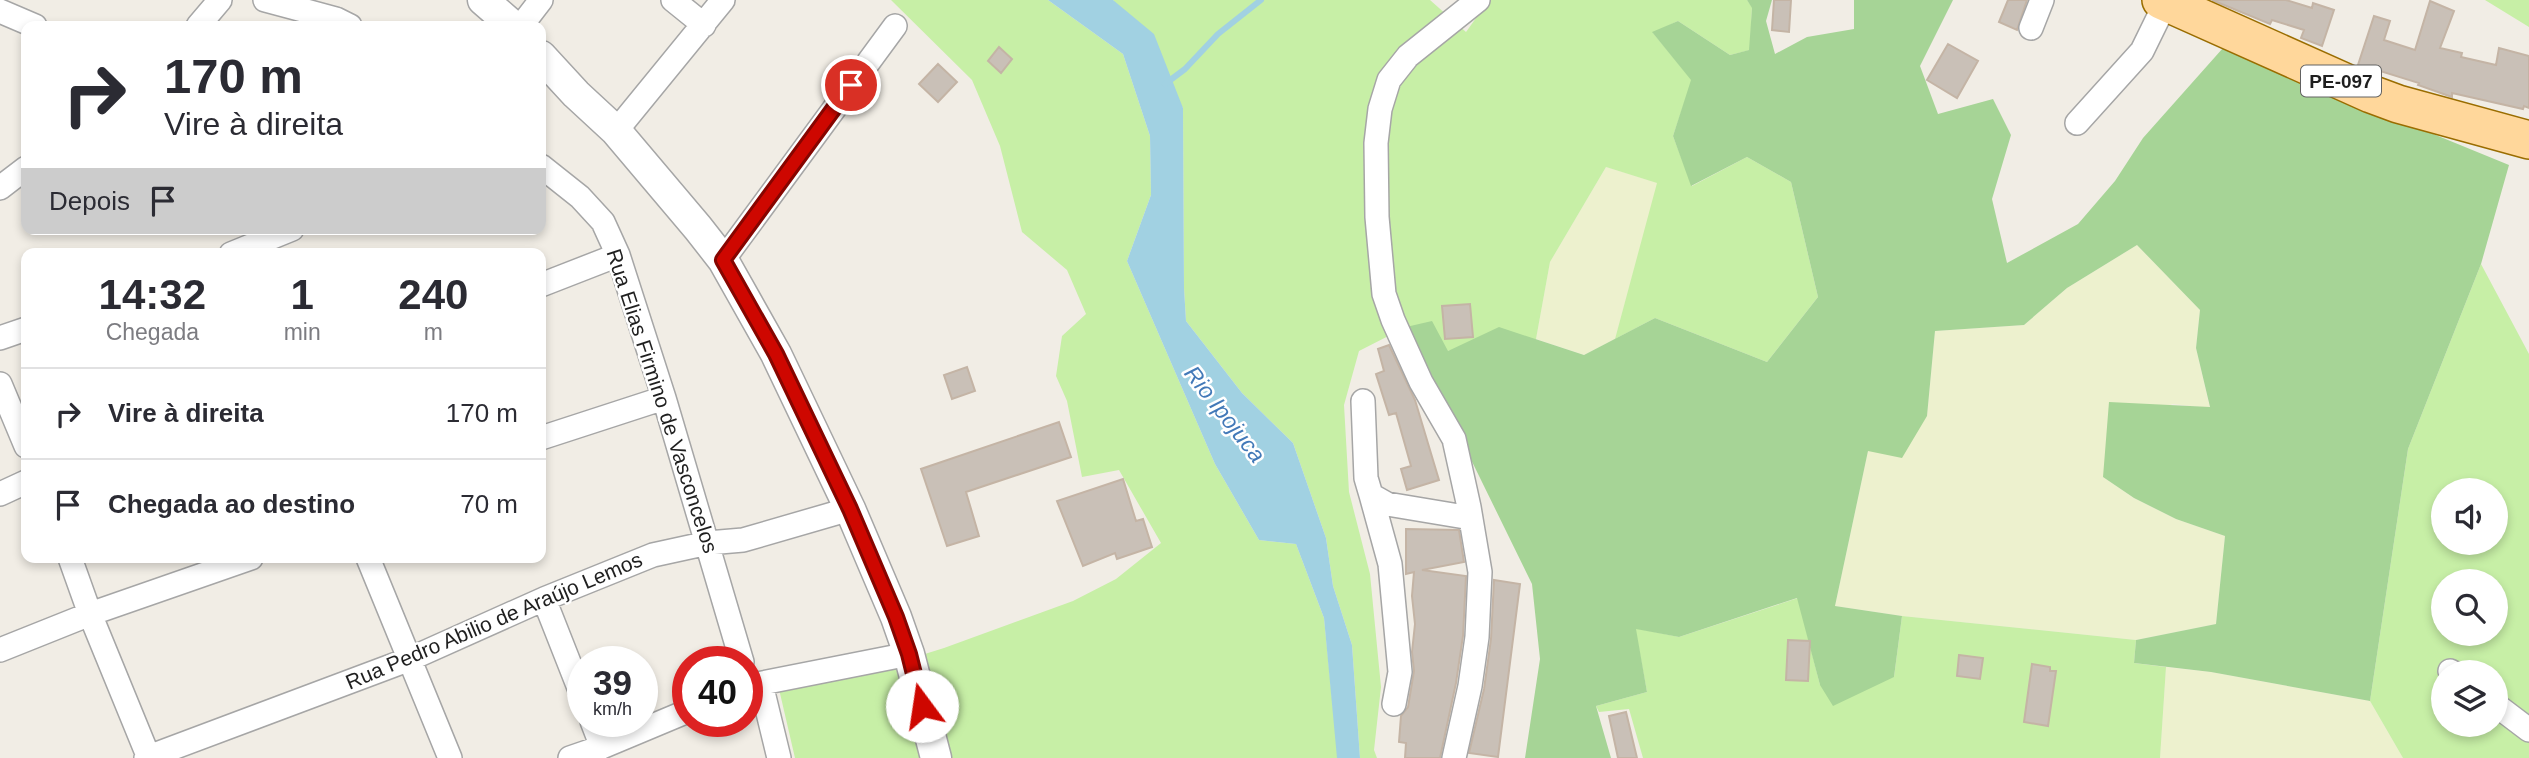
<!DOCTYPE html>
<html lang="pt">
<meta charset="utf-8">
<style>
body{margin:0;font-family:Arial,sans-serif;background:#f2f2f3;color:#2b2b33;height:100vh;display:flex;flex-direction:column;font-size:26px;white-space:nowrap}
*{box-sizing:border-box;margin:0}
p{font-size:23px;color:#7c7c81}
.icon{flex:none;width:38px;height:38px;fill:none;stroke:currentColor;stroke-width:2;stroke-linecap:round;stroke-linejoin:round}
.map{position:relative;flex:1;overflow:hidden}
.details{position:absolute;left:21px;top:248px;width:525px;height:315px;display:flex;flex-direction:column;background:#fff;border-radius:14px;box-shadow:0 4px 10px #0003}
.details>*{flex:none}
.banner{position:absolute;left:21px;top:21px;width:525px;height:214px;border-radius:14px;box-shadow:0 4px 10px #0003;background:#fff;color:#2b2b33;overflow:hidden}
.controls{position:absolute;left:2431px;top:478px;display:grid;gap:14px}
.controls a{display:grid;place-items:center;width:77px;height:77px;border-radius:50%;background:#fff;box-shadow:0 4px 10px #0003;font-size:35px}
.speed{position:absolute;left:567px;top:646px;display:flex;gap:14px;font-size:35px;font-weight:700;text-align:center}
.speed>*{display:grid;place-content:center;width:91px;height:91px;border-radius:50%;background:#fff;box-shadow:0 4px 10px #0003;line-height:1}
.speed small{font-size:18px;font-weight:400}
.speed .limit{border:10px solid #d22;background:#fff;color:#111}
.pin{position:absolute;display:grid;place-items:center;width:60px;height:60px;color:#fff;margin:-30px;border:4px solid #fff;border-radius:50%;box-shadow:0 2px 7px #0007}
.me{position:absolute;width:77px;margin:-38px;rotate:346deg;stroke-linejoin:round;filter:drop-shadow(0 0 5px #0008)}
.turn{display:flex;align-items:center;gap:24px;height:147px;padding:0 28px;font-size:32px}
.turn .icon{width:91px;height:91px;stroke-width:2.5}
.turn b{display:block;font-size:49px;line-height:60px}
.then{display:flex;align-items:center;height:66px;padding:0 28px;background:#0003;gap:14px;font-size:26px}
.eta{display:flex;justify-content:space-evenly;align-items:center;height:119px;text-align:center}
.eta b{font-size:42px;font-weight:700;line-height:49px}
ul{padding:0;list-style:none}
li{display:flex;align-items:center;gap:21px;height:91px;padding:0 28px;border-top:2px solid #e1e1e2}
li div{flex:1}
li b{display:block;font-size:26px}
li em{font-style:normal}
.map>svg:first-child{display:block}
</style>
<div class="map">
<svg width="2529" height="758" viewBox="0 0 2529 758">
<rect width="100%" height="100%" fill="#f1ede5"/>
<path fill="#edf1ce" d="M1606 167 1658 183 1615 339 1584 355 1536 339 1550 262Z
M2137 245 2200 310 2196 348 2210 408 2172 404 2103 477 2134 498 2176 519 2225 536 2216 624 2136 640 1902 616 1835 606 1868 451 1927 416 1935 331 2024 325 2067 288Z
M2166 667 2211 672 2370 701 2403 758H2160Z"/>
<path fill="#c7efa6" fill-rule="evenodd" d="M891 0H1048L1123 54 1150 136 1151 195 1127 261 1215 464 1259 540 1296 544 1324 618 1338 758H795L779 689 896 663 944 648 1073 601 1116 579 1161 543 1119 470 1082 477 1067 401 1056 376 1062 336 1086 314 1067 270 1022 232 1000 146 972 80Z
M1113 0H1430L1466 32 1489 0H1747L1752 7 1750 50 1730 55 1678 21 1653 33 1692 80 1673 136 1692 186 1747 157 1791 182 1818 297 1767 362 1655 318 1615 339 1657 183 1606 167 1550 262 1536 339 1447 351 1406 327 1359 351 1344 405 1349 492 1370 574 1381 687 1374 750 1377 758H1360L1352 645 1333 586 1326 538 1293 443 1242 393 1186 321 1184 288 1183 108Z
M2485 0H2529V27Z
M2481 264 2529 354V758H2403L2370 701 2408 449ZM2443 490H2496V542H2443ZM2443 581H2496V634H2443ZM2443 672H2496V724H2443Z
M1798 598 1820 685 1894 677 1902 616 2136 640 2134 663 2166 667 2160 758H1643L1629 709 1599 712 1596 706 1647 692 1635 628 1679 637Z"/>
<path fill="#a6d496" d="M1747 0H1772L1766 21 1775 54 1807 37 1854 29V0H1953L1920 66 1938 114 1993 99 2011 135 1992 199 2007 263 2078 224 2115 181 2143 138 2223 48 2509 165 2481 264 2408 449 2370 701 2211 672 2134 663 2136 640 2216 624 2225 536 2176 519 2134 498 2103 477 2109 402 2210 407 2196 348 2200 310 2137 245 2067 288 2024 325 1935 331 1927 416 1902 458 1868 451 1835 606 1902 616 1894 677 1833 706 1820 685 1797 598 1679 637 1636 629 1647 692 1596 706 1611 758H1525L1540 659 1532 584 1406 327 1432 321 1448 351 1499 327 1584 355 1655 318 1767 362 1818 297 1791 182 1747 157 1691 186 1673 136 1691 80 1652 32 1678 21 1730 55 1749 50 1752 8Z"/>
<path fill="#a1d1e2" d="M1048 0H1113L1154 34 1183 108 1184 288 1186 321 1242 393 1293 443 1326 538 1333 586 1352 645 1360 758H1337L1324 618 1296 544 1259 540 1215 464 1127 261 1151 195 1150 136 1123 54Z"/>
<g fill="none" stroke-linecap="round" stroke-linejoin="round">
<path stroke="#a1d1e2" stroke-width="6" d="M1165 84 1185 69 1218 34 1261 0"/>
</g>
<path fill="#c9c0b7" stroke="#c4b4a5" stroke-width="2" d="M1774 0H1791L1789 32 1772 30Z
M2008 0H2027L2017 30 1999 22Z
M2212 0H2286L2312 8 2313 3 2334 10 2322 46 2301 38 2304 30 2272 20 2270 24Z
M2430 1 2454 11 2440 48 2462 53 2461 57 2496 65 2499 48 2529 56V108L2524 106 2523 109 2452 93V97L2418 85 2419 83 2374 69V72L2358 65 2374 16 2390 21 2384 40 2415 50Z
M1948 44 1978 61 1957 98 1927 80Z
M999 47 1012 59 1001 73 988 61Z
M938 64 957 82 938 102 919 84Z
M1470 304 1473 337 1445 339 1442 306Z
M1389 345 1415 400 1439 480 1407 490 1401 469 1411 466 1396 413 1389 415 1376 374 1384 371 1378 349Z
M967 367 975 391 952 399 944 375Z
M1059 422 1071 457 966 492 979 536 947 546 921 469Z
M1123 479 1136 521 1143 519 1152 547 1117 559 1115 553 1083 566 1057 501Z
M1406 529 1459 530 1464 562 1422 570 1466 576 1463 636 1456 683 1440 758H1405L1406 743 1399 742 1401 716 1408 707 1414 671 1412 652 1415 624 1412 596 1414 572 1406 574Z
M1494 580 1520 584 1498 757 1469 753 1484 689 1491 639Z
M1788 640 1810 641 1808 681 1786 680Z
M1959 655 1983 658 1980 679 1957 676Z
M2032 664 2050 667V671H2056L2048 726 2024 722Z
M1626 712 1637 758H1618L1609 716Z"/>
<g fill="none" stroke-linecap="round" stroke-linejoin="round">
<g stroke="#a6a6a6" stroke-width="26">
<path id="minor" d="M265 0 336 19 350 26
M673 0 704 25
M0 11 35 26
M198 26 220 0
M521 26 541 0
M2031 28 2042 0
M2077 123 2142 51 2166 2
M616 131 723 0
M541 166 580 197 603 222 618 255 664 398 742 662
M0 188 26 168
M231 254 292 229
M723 260 895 26
M541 285 618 255
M0 338 26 329
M0 384 26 446
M1363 401 1366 478 1371 495 1387 504 1471 518
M541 438 664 398
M0 494 26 482
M1371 495 1390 564 1400 672 1394 704
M70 558 90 614 149 758
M368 558 450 758
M544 599 583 698
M0 650 90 614 251 558
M2450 671 2452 672
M761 684 779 758
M747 686 909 654
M2496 705 2529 730
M592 721 602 747
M146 758 410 659 544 599 653 555 708 543 743 540 850 509
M570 758 602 747 688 711
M1454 758 1470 686 1477 637 1480 572 1469 507 1454 439 1421 382 1393 320 1384 294 1377 217 1376 143 1380 109 1389 80 1408 56 1478 0"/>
</g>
<g stroke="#a6a6a6" stroke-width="33">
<path id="tertiary" d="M483 0 513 26
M541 56 576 94 616 131 698 228 723 260 776 354 850 509 896 617 909 654 936 758"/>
</g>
<g stroke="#9a6d00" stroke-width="40">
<path id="primary" d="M2161 0 2371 94 2398 104 2529 140"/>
</g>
<use href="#minor" stroke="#fff" stroke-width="23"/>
<use href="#tertiary" stroke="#fff" stroke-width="30"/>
<use href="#primary" stroke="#ffd79b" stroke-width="37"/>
</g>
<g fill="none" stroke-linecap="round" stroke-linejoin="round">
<g stroke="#860500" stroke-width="18">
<path id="route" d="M851 85 723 260 776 354 850 509 896 617 909 654 922 706"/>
</g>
<use href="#route" stroke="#ce0700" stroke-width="12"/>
</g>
<g text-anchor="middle" stroke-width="5" stroke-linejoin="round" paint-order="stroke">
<rect fill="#fff" stroke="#626262" stroke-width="2" x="2301" y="65.5" width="80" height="31" rx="5"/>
<g font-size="19" font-weight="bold" fill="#1f1f1f">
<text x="2341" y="88">PE-097</text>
</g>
<g font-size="21" fill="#1f1f1f" stroke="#fff">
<text transform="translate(662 401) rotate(72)" y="7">Rua Elias Firmino de Vasconcelos</text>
<text transform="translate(494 621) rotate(-23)" y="7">Rua Pedro Abilio de Araújo Lemos</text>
</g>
<g font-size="23" font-style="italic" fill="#4279b8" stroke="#fff">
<text transform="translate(1225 414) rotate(52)" y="8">Rio Ipojuca</text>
</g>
</g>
</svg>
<div class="controls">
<a><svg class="icon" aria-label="sound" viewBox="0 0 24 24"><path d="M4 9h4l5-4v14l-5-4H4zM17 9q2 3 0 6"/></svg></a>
<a><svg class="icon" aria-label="search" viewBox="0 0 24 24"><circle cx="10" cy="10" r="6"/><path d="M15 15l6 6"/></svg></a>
<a><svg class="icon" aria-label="layers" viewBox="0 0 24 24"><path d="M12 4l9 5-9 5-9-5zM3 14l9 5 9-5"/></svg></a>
</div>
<div class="speed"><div>39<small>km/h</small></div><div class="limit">40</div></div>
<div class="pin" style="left:851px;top:85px;background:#d93025"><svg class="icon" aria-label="arrive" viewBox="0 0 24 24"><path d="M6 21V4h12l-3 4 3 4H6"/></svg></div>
<svg class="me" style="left:922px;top:706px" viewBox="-20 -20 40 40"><circle r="19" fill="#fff"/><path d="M0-13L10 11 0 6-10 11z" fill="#ce0700"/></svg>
<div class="banner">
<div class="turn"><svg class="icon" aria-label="right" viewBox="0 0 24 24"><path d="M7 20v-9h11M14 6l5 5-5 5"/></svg><div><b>170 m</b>Vire à direita</div></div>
<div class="then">Depois<svg class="icon" aria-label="arrive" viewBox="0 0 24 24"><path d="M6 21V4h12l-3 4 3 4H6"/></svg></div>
</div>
<section class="details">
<div class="eta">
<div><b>14:32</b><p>Chegada</p></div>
<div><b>1</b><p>min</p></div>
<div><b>240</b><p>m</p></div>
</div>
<ul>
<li><svg class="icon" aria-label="right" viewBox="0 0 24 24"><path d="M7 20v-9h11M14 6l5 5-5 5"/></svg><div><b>Vire à direita</b></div><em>170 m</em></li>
<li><svg class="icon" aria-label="arrive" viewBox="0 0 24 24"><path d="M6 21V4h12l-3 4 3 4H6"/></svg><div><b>Chegada ao destino</b></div><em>70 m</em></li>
</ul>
</section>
</div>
